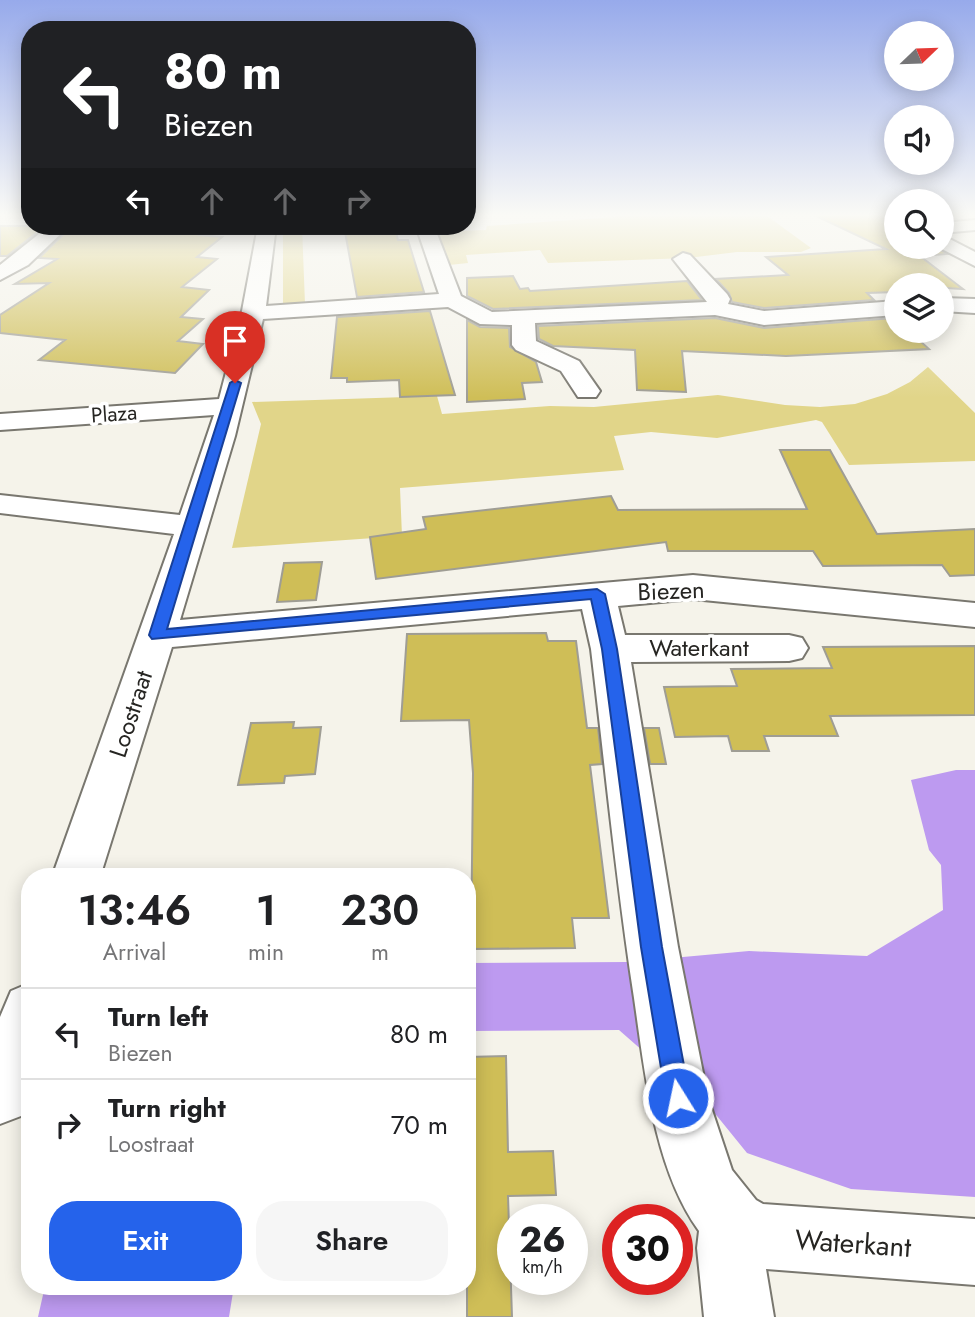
<!DOCTYPE html>
<style>
body{margin:0;font-family:Jost,sans-serif;background:#f6f6f6;color:#202124;height:100vh;display:flex;flex-direction:column;font-size:26px;white-space:nowrap}
*{box-sizing:border-box;margin:0}
p{font-size:23px;color:#757577}
.icon{flex:none;width:38px;height:38px;fill:none;stroke:currentColor;stroke-width:2;stroke-linecap:round;stroke-linejoin:round}
.map{position:relative;flex:1;overflow:hidden}
.details{position:absolute;left:21px;top:868px;width:455px;height:427px;display:flex;flex-direction:column;background:#fff;border-radius:28px;box-shadow:0 4px 18px #0003}
.details>*{flex:none}
.hud{position:absolute;left:21px;top:21px;width:455px;height:214px;border-radius:28px;box-shadow:0 4px 18px #0003;background:#202124;color:#fff;overflow:hidden}
.needle{width:46px;rotate:67deg}
.controls{position:absolute;left:884px;top:21px;display:grid;gap:14px}
.controls a{display:grid;place-items:center;width:70px;height:70px;border-radius:50%;background:#fff;box-shadow:0 4px 18px #0003;font-size:35px}
.speed{position:absolute;left:497px;top:1204px;display:flex;gap:14px;font-size:35px;font-weight:700;text-align:center}
.speed>*{display:grid;place-content:center;width:91px;height:91px;border-radius:50%;background:#fff;box-shadow:0 4px 18px #0003;line-height:1}
.speed small{font-size:18px;font-weight:400}
.speed .limit{border:10px solid #d22;background:#fff;color:#111}
.pin{position:absolute;display:grid;place-items:center;width:60px;height:60px;color:#fff;margin:-72px -30px;border-radius:50% 50% 50% 0;rotate:-45deg;box-shadow:0 0 7px #0007}
.pin .icon{rotate:45deg}
.me{position:absolute;width:77px;margin:-38px;rotate:350deg;stroke-linejoin:round;filter:drop-shadow(0 0 5px #0008)}
.turn{display:flex;align-items:center;gap:24px;height:147px;padding:0 28px;font-size:32px}
.turn .icon{width:91px;height:91px;stroke-width:2.5}
.turn b{display:block;font-size:49px;line-height:60px}
.lanes{display:flex;align-items:center;height:66px;padding:0 28px;background:#0003;justify-content:center;gap:35px;direction:ltr}
.lanes .off{opacity:.35}
.eta{display:flex;justify-content:space-evenly;align-items:center;height:119px;text-align:center}
.eta b{font-size:42px;font-weight:600;line-height:49px}
.action{display:flex;gap:14px;margin-top:auto;padding:14px 28px}
.action a{flex:1;height:80px;border-radius:28px;background:#2563eb;color:#fff;font-size:28px;font-weight:600;line-height:80px;text-align:center}
.action a+a{background:#f6f6f6;color:#202124}
ul{padding:0;list-style:none}
li{display:flex;align-items:center;gap:21px;height:91px;padding:0 28px;border-top:2px solid #e0e0e0}
li div{flex:1}
li b{display:block;font-size:26px}
li em{font-style:normal}
.map>svg:first-child{display:block}
</style>
<div class="map">
<svg width="975" height="1317" viewBox="0 0 975 1317">
<rect width="100%" height="100%" fill="#f5f3ea"/>
<path fill="#e1d589" d="M616 213H763L811 248 801 252H737L688 258 548 263 540 250 466 255 468 263 449 265 434 232 486 230 487 226 615 217Z
M283 226H302L305 304 283 303Z
M928 367 975 413V461L849 465 822 422 816 420 717 438 651 432 614 436 624 470 400 488 402 536 232 548 261 424 252 402 437 396 442 414 550 406 594 407 718 395 785 405 820 407 855 404 887 394 910 382Z"/>
<path fill="#bd9af0" d="M956 770H975V1197L851 1189 747 1153 717 1116 619 1030 467 1031V963L628 962 749 951 867 956 943 910 941 865 929 850 911 780Z
M45 1286H234L229 1317H38Z"/>
<path fill="#cfbe57" stroke="#9f9d94" stroke-width="2" d="M810 213H881L896 223V247H936L947 254 920 256 963 289 896 285V292L867 293 874 300 764 308 732 302 729 293 716 279 788 275 766 257 886 249Z
M0 226H45L7 256H0Z
M72 226H213L200 235 222 237 197 257 217 259 182 287 209 290 181 317 203 319 178 341 203 344 175 373 39 360 65 340 0 333V315L49 283 15 284 57 259 39 258Z
M395 228 398 240H408L424 292 357 297 345 232Z
M513 276 520 289 528 288 530 291 687 281 702 300 493 309 467 296V278Z
M430 311 455 395 400 397 399 380 347 382V378H331L337 317Z
M715 318 764 328 894 318 896 331H909L929 349 786 356 682 351 686 392 637 390 635 350 553 346 539 339 538 326Z
M467 320 480 327 509 328 510 347 536 362 542 382 522 383 525 399 467 402Z
M780 450H830L877 534 975 529V575L950 576 942 565 823 566 813 551H668L666 542 376 579 370 537 426 529 423 517 611 496 618 510 807 509Z
M322 562 316 600 277 602 284 563Z
M546 633 548 641H576L587 728H598L602 764 590 765 609 918H572L575 948 471 949 473 773 469 720 401 721 407 634Z
M975 646V715L830 716 838 736H764L769 751H732L728 736 675 737 664 687 737 686 731 669 832 668 823 647Z
M294 722 293 728 321 727 315 774 285 776 284 783 238 785 251 723Z
M644 728H659L666 764H650Z
M506 1056 508 1152 553 1151 556 1195 508 1196 512 1317H467V1057Z"/>
<g fill="none" stroke-linecap="round" stroke-linejoin="round">
<g stroke="#79776f" stroke-width="4">
<path id="minor" d="M884 213H896V220Z
M975 220V230L942 233V223Z
M49 226H69L28 265 0 280V265Z
M258 226H276L266 306 439 294 416 226H434L461 296 492 312 707 302 673 259 683 253 690 255 727 294 730 299 728 304 764 311 896 301V315L764 325 715 315 535 323 536 341 579 361 600 391 596 397H578L561 371 516 350 512 345V325L480 324 448 307 263 319 235 436 180 620 693 575 975 603V627L693 599 618 606 625 635H789L802 638 808 648 802 658 789 661 631 662 678 947 708 1098 732 1170 756 1200 763 1204 975 1219V1285L766 1269 774 1317H704L697 1248 699 1231C654 1169 645 1073 634 998 616 882 605 765 591 649L582 609 172 647 100 877H52L174 534 0 513V495L180 515 214 415 0 430V414L219 399 242 311Z
M942 235 975 252V266L938 247H942Z
M942 298 975 299V313L942 311Z
M30 983V1094L21 1116 0 1124V1017L11 991Z"/>
</g>
<use href="#minor" fill="#fff" fill-rule="evenodd"/>
</g>
<linearGradient id="sky" x2="0" y2="1"><stop stop-color="#97aaeb"/><stop offset="0.54" stop-color="#fafaf6"/><stop offset="1" stop-color="#fafaf6" stop-opacity="0"/></linearGradient>
<rect width="975" height="398" fill="url(#sky)"/>
<path fill="#2563eb" stroke="#184099" stroke-width="2" d="M235 380 241 383 167 629 597 589 605 594 617 649 662 947 690 1098 687 1107 678 1110 669 1107 666 1098 641 947 602 649 591 599 152 639 149 635 230 383Z"/>
<g text-anchor="middle" stroke-width="7" stroke-linejoin="round" paint-order="stroke">
<g font-size="21" fill="#262522" stroke="#fff">
<text transform="translate(114 414) rotate(-4)" y="7">Plaza</text>
</g>
<g font-size="24" fill="#262522" stroke="#fff">
<text transform="translate(671 591) rotate(-2)" y="8">Biezen</text>
<text x="699" y="656">Waterkant</text>
<text transform="translate(131 714) rotate(-72)" y="8">Loostraat</text>
</g>
<g font-size="28" fill="#262522" stroke="#fff">
<text transform="translate(853 1243) rotate(4)" y="10">Waterkant</text>
</g>
</g>
</svg>
<div class="controls">
<a><svg class="needle" viewBox="-14 -14 28 28"><path d="M0-13l5 13h-10z" fill="#e53935"/><path d="M0 13l5-13h-10z" fill="#757577"/></svg></a>
<a><svg class="icon" aria-label="sound" viewBox="0 0 24 24"><path d="M4 9h4l5-4v14l-5-4H4zM17 9q2 3 0 6"/></svg></a>
<a><svg class="icon" aria-label="search" viewBox="0 0 24 24"><circle cx="10" cy="10" r="6"/><path d="M15 15l6 6"/></svg></a>
<a><svg class="icon" aria-label="layers" viewBox="0 0 24 24"><path d="M12 4l9 5-9 5-9-5zM3 14l9 5 9-5"/></svg></a>
</div>
<div class="speed"><div>26<small>km/h</small></div><div class="limit">30</div></div>
<div class="pin" style="left:235px;top:383px;background:#d93025"><svg class="icon" aria-label="arrive" viewBox="0 0 24 24"><path d="M6 21V4h12l-3 4 3 4H6"/></svg></div>
<svg class="me" style="left:678px;top:1098px" viewBox="-20 -20 40 40"><circle r="17" fill="#2563eb" stroke="#fff" stroke-width="3"/><path d="M0-11L8 9 0 5-8 9z" fill="#fff"/></svg>
<div class="hud">
<div class="turn"><svg class="icon" aria-label="left" viewBox="0 0 24 24"><path d="M17 20v-9H6M10 6l-5 5 5 5"/></svg><div><b>80 m</b>Biezen</div></div>
<div class="lanes"><svg class="icon" aria-label="left" viewBox="0 0 24 24"><path d="M17 20v-9H6M10 6l-5 5 5 5"/></svg><svg class="icon off" aria-label="ahead" viewBox="0 0 24 24"><path d="M12 20V5M6 11l6-6 6 6"/></svg><svg class="icon off" aria-label="ahead" viewBox="0 0 24 24"><path d="M12 20V5M6 11l6-6 6 6"/></svg><svg class="icon off" aria-label="right" viewBox="0 0 24 24"><path d="M7 20v-9h11M14 6l5 5-5 5"/></svg></div>
</div>
<section class="details">
<div class="eta">
<div><b>13:46</b><p>Arrival</p></div>
<div><b>1</b><p>min</p></div>
<div><b>230</b><p>m</p></div>
</div>
<ul>
<li><svg class="icon" aria-label="left" viewBox="0 0 24 24"><path d="M17 20v-9H6M10 6l-5 5 5 5"/></svg><div><b>Turn left</b><p>Biezen</p></div><em>80 m</em></li>
<li><svg class="icon" aria-label="right" viewBox="0 0 24 24"><path d="M7 20v-9h11M14 6l5 5-5 5"/></svg><div><b>Turn right</b><p>Loostraat</p></div><em>70 m</em></li>
</ul>
<div class="action"><a>Exit</a><a>Share</a></div>
</section>
</div>
